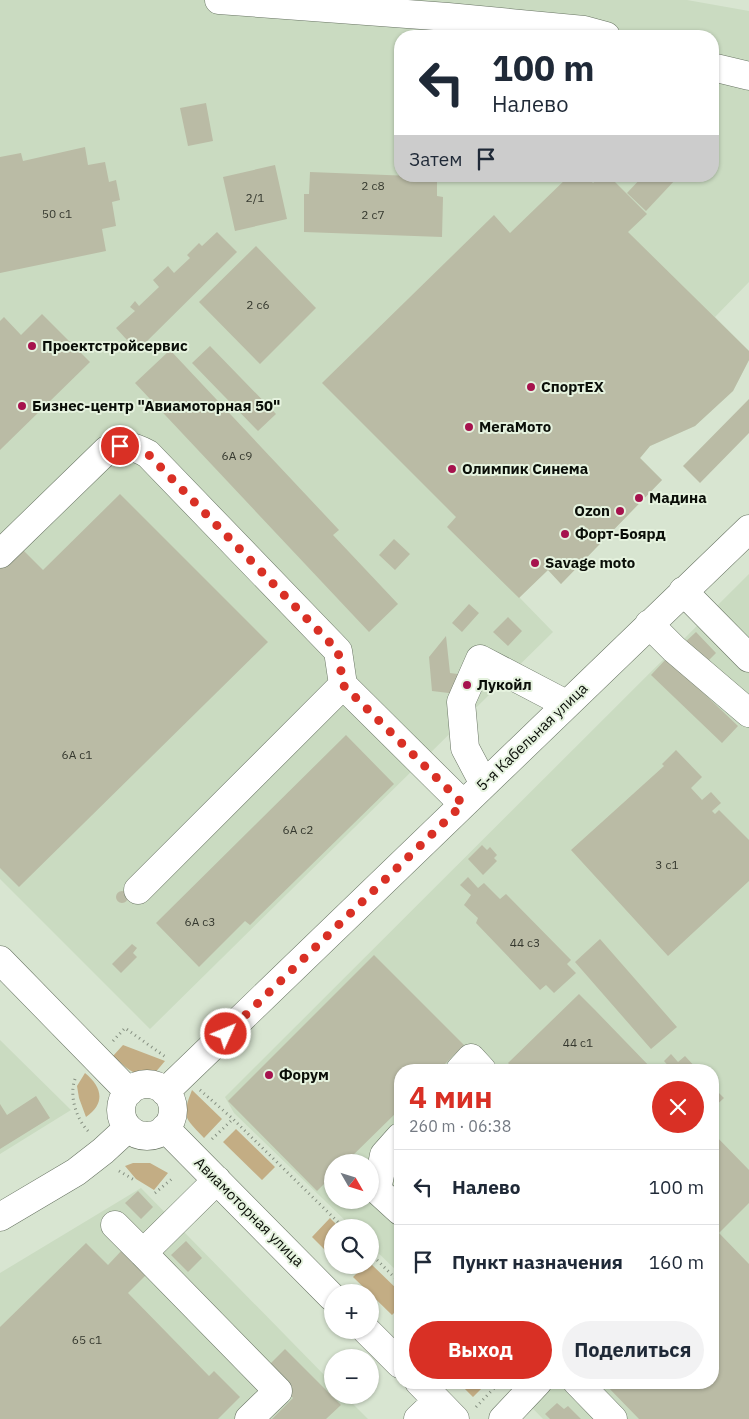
<!DOCTYPE html>
<html lang="ru">
<meta charset="utf-8">
<style>
body{margin:0;font-family:"IBM Plex Sans",sans-serif;background:#f2f2f3;color:#1f2937;height:100vh;display:flex;flex-direction:column;font-size:19px;white-space:nowrap}
*{box-sizing:border-box;margin:0}
p{font-size:16px;color:#747a83}
.icon{flex:none;width:28px;height:28px;fill:none;stroke:currentColor;stroke-width:2;stroke-linecap:round;stroke-linejoin:round}
.map{position:relative;flex:1;overflow:hidden}
.side{position:absolute;left:394px;top:1064px;width:325px;height:325px;display:flex;flex-direction:column;background:#fff;border-radius:20px;box-shadow:0 1px 4px #0004}
.side>*{flex:none}
.hud{position:absolute;left:394px;top:30px;width:325px;height:152px;border-radius:20px;box-shadow:0 1px 4px #0004;background:#fff;color:#1f2937;overflow:hidden}
.needle{width:32px;rotate:129deg}
.buttons{position:absolute;left:324px;top:1154px;display:grid;gap:10px}
.buttons a{display:grid;place-items:center;width:55px;height:55px;border-radius:50%;background:#fff;box-shadow:0 1px 4px #0004;font-size:25px}
.pin{position:absolute;display:grid;place-items:center;width:42px;height:42px;color:#fff;margin:-21px;border:2px solid #fff;border-radius:50%;box-shadow:0 1px 5px #0007}
.me{position:absolute;width:55px;margin:-28px;rotate:46deg;stroke-linejoin:round;filter:drop-shadow(0 0 4px #0008)}
.turn{display:flex;align-items:center;gap:18px;height:105px;padding:0 15px;font-size:22px}
.turn .icon{width:65px;height:65px;stroke-width:2.5}
.turn b{display:block;font-size:35px;line-height:42px}
.then{display:flex;align-items:center;height:48px;padding:0 15px;background:#0003;gap:10px;font-size:19px}
.round{display:grid;place-items:center;flex:none;width:52px;height:52px;border-radius:26px;background:#f2f2f3}
.summary{display:flex;align-items:center;justify-content:space-between;height:85px;padding:0 15px}
h1{font-size:30px;font-weight:700;line-height:38px;color:#d93025}
.cta{display:flex;gap:10px;margin-top:auto;padding:10px 15px}
.cta a{flex:1;height:58px;border-radius:30px;background:#d93025;color:#fff;font-size:20px;font-weight:700;line-height:58px;text-align:center}
.cta a+a{background:#f2f2f3;color:#1f2937}
ul{padding:0;list-style:none}
li{display:flex;align-items:center;gap:15px;height:75px;padding:0 15px;border-top:1px solid #e0e1e3}
li div{flex:1}
li b{display:block;font-size:19px}
li em{font-style:normal}
.map>svg:first-child{display:block}
</style>
<div class="map">
<svg width="749" height="1419" viewBox="0 0 749 1419">
<rect width="100%" height="100%" fill="#d8e5d1"/>
<path fill="#cadbc1" fill-rule="evenodd" d="M0 0H687L749 11V282L715 317 749 351V360L733 391 695 426 650 446 640 458 662 480 561 584 548 570 519 597 553 632 150 1029 0 879ZM400 36H712V176H400Z
M749 574V1419H543L508 1383 712 1382V1070H400V1274L370 1245V1228L352 1227 234 1113 225 1097ZM332 1162H370V1200H332Z
M0 1040 71 1110 0 1154Z
M141 1188 332 1383V1395H344L368 1419H0V1273Z"/>
<path fill="#c3ad84" d="M123 1045 165 1061 154 1074C133 1077 128 1069 113 1056Z
M85 1073C102 1087 106 1103 86 1117L79 1098 77 1086Z
M192 1090 222 1119 204 1138C185 1118 181 1118 192 1090Z
M236 1129 275 1167 262 1180 223 1142Z
M133 1163H150L168 1173 154 1190 136 1179 125 1166Z
M330 1218 339 1227 332 1228V1257L312 1237Z
M370 1263 400 1292V1307L392 1315 353 1277 365 1265H370Z
M459 1383H485L486 1384 473 1397Z"/>
<path fill="#babba5" d="M206 103 213 141 188 146 180 108Z
M85 147 88 165 105 162 109 182 116 180 120 200 112 202 116 226 102 229 106 251 0 273V157L21 153 23 161Z
M275 165 287 219 235 231 223 177Z
M310 172 437 177V196L443 197 442 237 304 232V194H309Z
M569 176H587L593 183 600 176H609L647 214 628 232 749 351V360L733 391 695 426 650 446 640 458 662 480 561 584 548 570 519 598 447 527 456 517 322 383 494 215 510 233Z
M643 176H673L676 179 646 211 627 193Z
M217 232 237 252 137 351 116 328 135 311 130 307 135 301 139 306 159 287 153 280 168 266 174 273 190 258 187 255 199 243 202 246Z
M256 246 316 308 260 364 199 302Z
M42 314 90 362 0 450V321L4 317 21 335Z
M210 346 276 414 258 431 192 363Z
M170 350 339 530 333 535 398 604 369 632 135 383Z
M749 399V433L700 483 683 466Z
M120 494 268 642 19 887 0 868V569L21 548 43 570Z
M394 539 410 554 395 570 379 555Z
M469 604 479 613 462 632 452 623Z
M508 617 522 631 508 646 493 632Z
M696 632 716 653 703 666 682 645Z
M446 636 450 673 488 678 474 696 432 691 429 657Z
M667 658 738 726 722 743 651 675Z
M346 735 394 784 250 925 245 921 199 967 156 923Z
M676 750 702 777 691 788 702 800 711 792 721 803 712 811 715 814 719 810 749 840V881L668 956 571 850 664 766 662 764Z
M482 845 487 850 490 847 497 855 494 858 497 861 483 875 468 859Z
M468 877 478 888 484 883 500 899 506 894 571 960 567 964 576 973 554 993 546 985 540 990 476 923 478 918 464 905 471 895 460 885Z
M116 897a6 6 0 1 1 12 0a6 6 0 1 1-12 0Z
M600 939 677 1027 651 1049 575 962Z
M132 944 137 948 133 953 137 957 121 973 112 964Z
M374 955 464 1045 439 1070H400V1109L346 1162H332V1176L317 1191 228 1101Z
M579 994 595 1010 653 1070H515L508 1063Z
M671 1054 678 1062 685 1056 698 1070H672L664 1061Z
M712 1086 724 1098 712 1109Z
M36 1096 50 1118 0 1149V1104L7 1115Z
M712 1132 749 1170V1203L719 1233 749 1264V1419H639L603 1382H712Z
M138 1191 153 1207 141 1219 125 1203Z
M186 1241 202 1258 188 1272 171 1255Z
M86 1243 108 1265 123 1249 147 1274 128 1293 209 1376 214 1371 240 1397 218 1419H0V1327Z
M285 1349 341 1405 326 1419H272L293 1398 265 1369Z
M557 1403 564 1409 568 1406 581 1419H550L545 1414Z"/>
<g fill="none" stroke-linecap="round" stroke-linejoin="round">
<g stroke="#687463" stroke-width="29">
<path id="minor" d="M219 0 448 17 584 30 606 36
M712 67 749 76
M0 554 107 450C125 444 132 445 148 454L338 651 343 685
M683 591 749 658
M649 624 674 649 749 713
M484 784 465 748 461 702 480 659 566 704
M138 890 343 685 463 804
M0 960 129 1092
M460 1070 471 1058 482 1070
M121 1110a26 26 0 1 1 52 0a26 26 0 1 1-52 0Z
M165 1092 749 529
M165 1128 332 1297
M400 1137 384 1155 377 1190 400 1211
M217 1180 143 1253 278 1391 249 1419
M0 1217 76 1172 103 1151 128 1128
M115 1225 143 1253
M366 1330 400 1364
M419 1382 455 1419
M577 1382 613 1419
M418 1419 437 1401
M503 1419 538 1382"/>
</g>
<path stroke="#858f80" stroke-width="3" stroke-dasharray="1 4" stroke-linecap="butt" d="M113 1041 125 1028 167 1058
M75 1079C69 1096 76 1118 88 1131
M200 1090 233 1119 344 1228
M212 1139 233 1119
M119 1171 136 1181
M155 1193 173 1178
M370 1253 400 1283
M476 1407 500 1382"/>
<use href="#minor" stroke="#fff" stroke-width="28"/>
</g>
<g fill="none" stroke-linecap="round" stroke-linejoin="round">
<path stroke="#d93025" stroke-width="9" stroke-dasharray="0 16.2" d="M120 446H136L148 454 338 651 343 685 463 804 226 1034"/>
</g>
<g fill="#a6124d" stroke="#e5f2de" stroke-width="2">
<circle cx="32" cy="346" r="5"/>
<circle cx="531" cy="387" r="5"/>
<circle cx="22" cy="406" r="5"/>
<circle cx="469" cy="427" r="5"/>
<circle cx="452" cy="469" r="5"/>
<circle cx="639" cy="498" r="5"/>
<circle cx="620" cy="511" r="5"/>
<circle cx="565" cy="534" r="5"/>
<circle cx="535" cy="563" r="5"/>
<circle cx="467" cy="685" r="5"/>
<circle cx="269" cy="1075" r="5"/>
</g>
<g text-anchor="middle" stroke-width="4" stroke-linejoin="round" paint-order="stroke">
<g font-size="12" fill="#36392f">
<text x="373" y="190">2 с8</text>
<text x="255" y="202">2/1</text>
<text x="57" y="218">50 с1</text>
<text x="373" y="219">2 с7</text>
<text x="258" y="309">2 с6</text>
<text x="237" y="460">6А с9</text>
<text x="77" y="759">6А с1</text>
<text x="298" y="834">6А с2</text>
<text x="667" y="869">3 с1</text>
<text x="200" y="926">6А с3</text>
<text x="525" y="947">44 с3</text>
<text x="578" y="1047">44 с1</text>
<text x="87" y="1344">65 с1</text>
</g>
<g font-size="15" font-weight="bold" fill="#0a0e08" stroke="#e5f2de" text-anchor="start">
<text x="42" y="351">Проектстройсервис</text>
<text x="541" y="392">СпортEX</text>
<text x="32" y="411">Бизнес-центр "Авиамоторная 50"</text>
<text x="479" y="432">МегаМото</text>
<text x="462" y="474">Олимпик Синема</text>
<text x="649" y="503">Мадина</text>
<text x="610" y="516" text-anchor="end">Ozon</text>
<text x="575" y="539">Форт-Боярд</text>
<text x="545" y="568">Savage moto</text>
<text x="477" y="690">Лукойл</text>
<text x="279" y="1080">Форум</text>
</g>
<g font-size="15" fill="#0a0e08" stroke="#e5f2de">
<text transform="translate(532 737) rotate(-44)" y="5">5-я Кабельная улица</text>
<text transform="translate(249 1212) rotate(45)" y="5">Авиамоторная улица</text>
</g>
</g>
</svg>
<div class="buttons">
<a><svg class="needle" viewBox="-14 -14 28 28"><path d="M0-13l5 13h-10z" fill="#e53935"/><path d="M0 13l5-13h-10z" fill="#747a83"/></svg></a>
<a><svg class="icon" aria-label="search" viewBox="0 0 24 24"><circle cx="10" cy="10" r="6"/><path d="M15 15l6 6"/></svg></a>
<a>+</a>
<a>−</a>
</div>
<div class="pin" style="left:120px;top:446px;background:#d93025"><svg class="icon" aria-label="arrive" viewBox="0 0 24 24"><path d="M6 21V4h12l-3 4 3 4H6"/></svg></div>
<svg class="me" style="left:226px;top:1034px" viewBox="-20 -20 40 40"><circle r="17" fill="#d93025" stroke="#fff" stroke-width="3"/><path d="M0-11L8 9 0 5-8 9z" fill="#fff"/></svg>
<div class="hud">
<div class="turn"><svg class="icon" aria-label="left" viewBox="0 0 24 24"><path d="M17 20v-9H6M10 6l-5 5 5 5"/></svg><div><b>100 m</b>Налево</div></div>
<div class="then">Затем<svg class="icon" aria-label="arrive" viewBox="0 0 24 24"><path d="M6 21V4h12l-3 4 3 4H6"/></svg></div>
</div>
<section class="side">
<div class="summary"><div><h1>4 мин</h1><p>260 m · 06:38</p></div><a class="round" style="background:#d93025;color:#fff"><svg class="icon" aria-label="close" viewBox="0 0 24 24"><path d="M6 6l12 12M18 6L6 18"/></svg></a></div>
<ul>
<li><svg class="icon" aria-label="left" viewBox="0 0 24 24"><path d="M17 20v-9H6M10 6l-5 5 5 5"/></svg><div><b>Налево</b></div><em>100 m</em></li>
<li><svg class="icon" aria-label="arrive" viewBox="0 0 24 24"><path d="M6 21V4h12l-3 4 3 4H6"/></svg><div><b>Пункт назначения</b></div><em>160 m</em></li>
</ul>
<div class="cta"><a>Выход</a><a>Поделиться</a></div>
</section>
</div>
